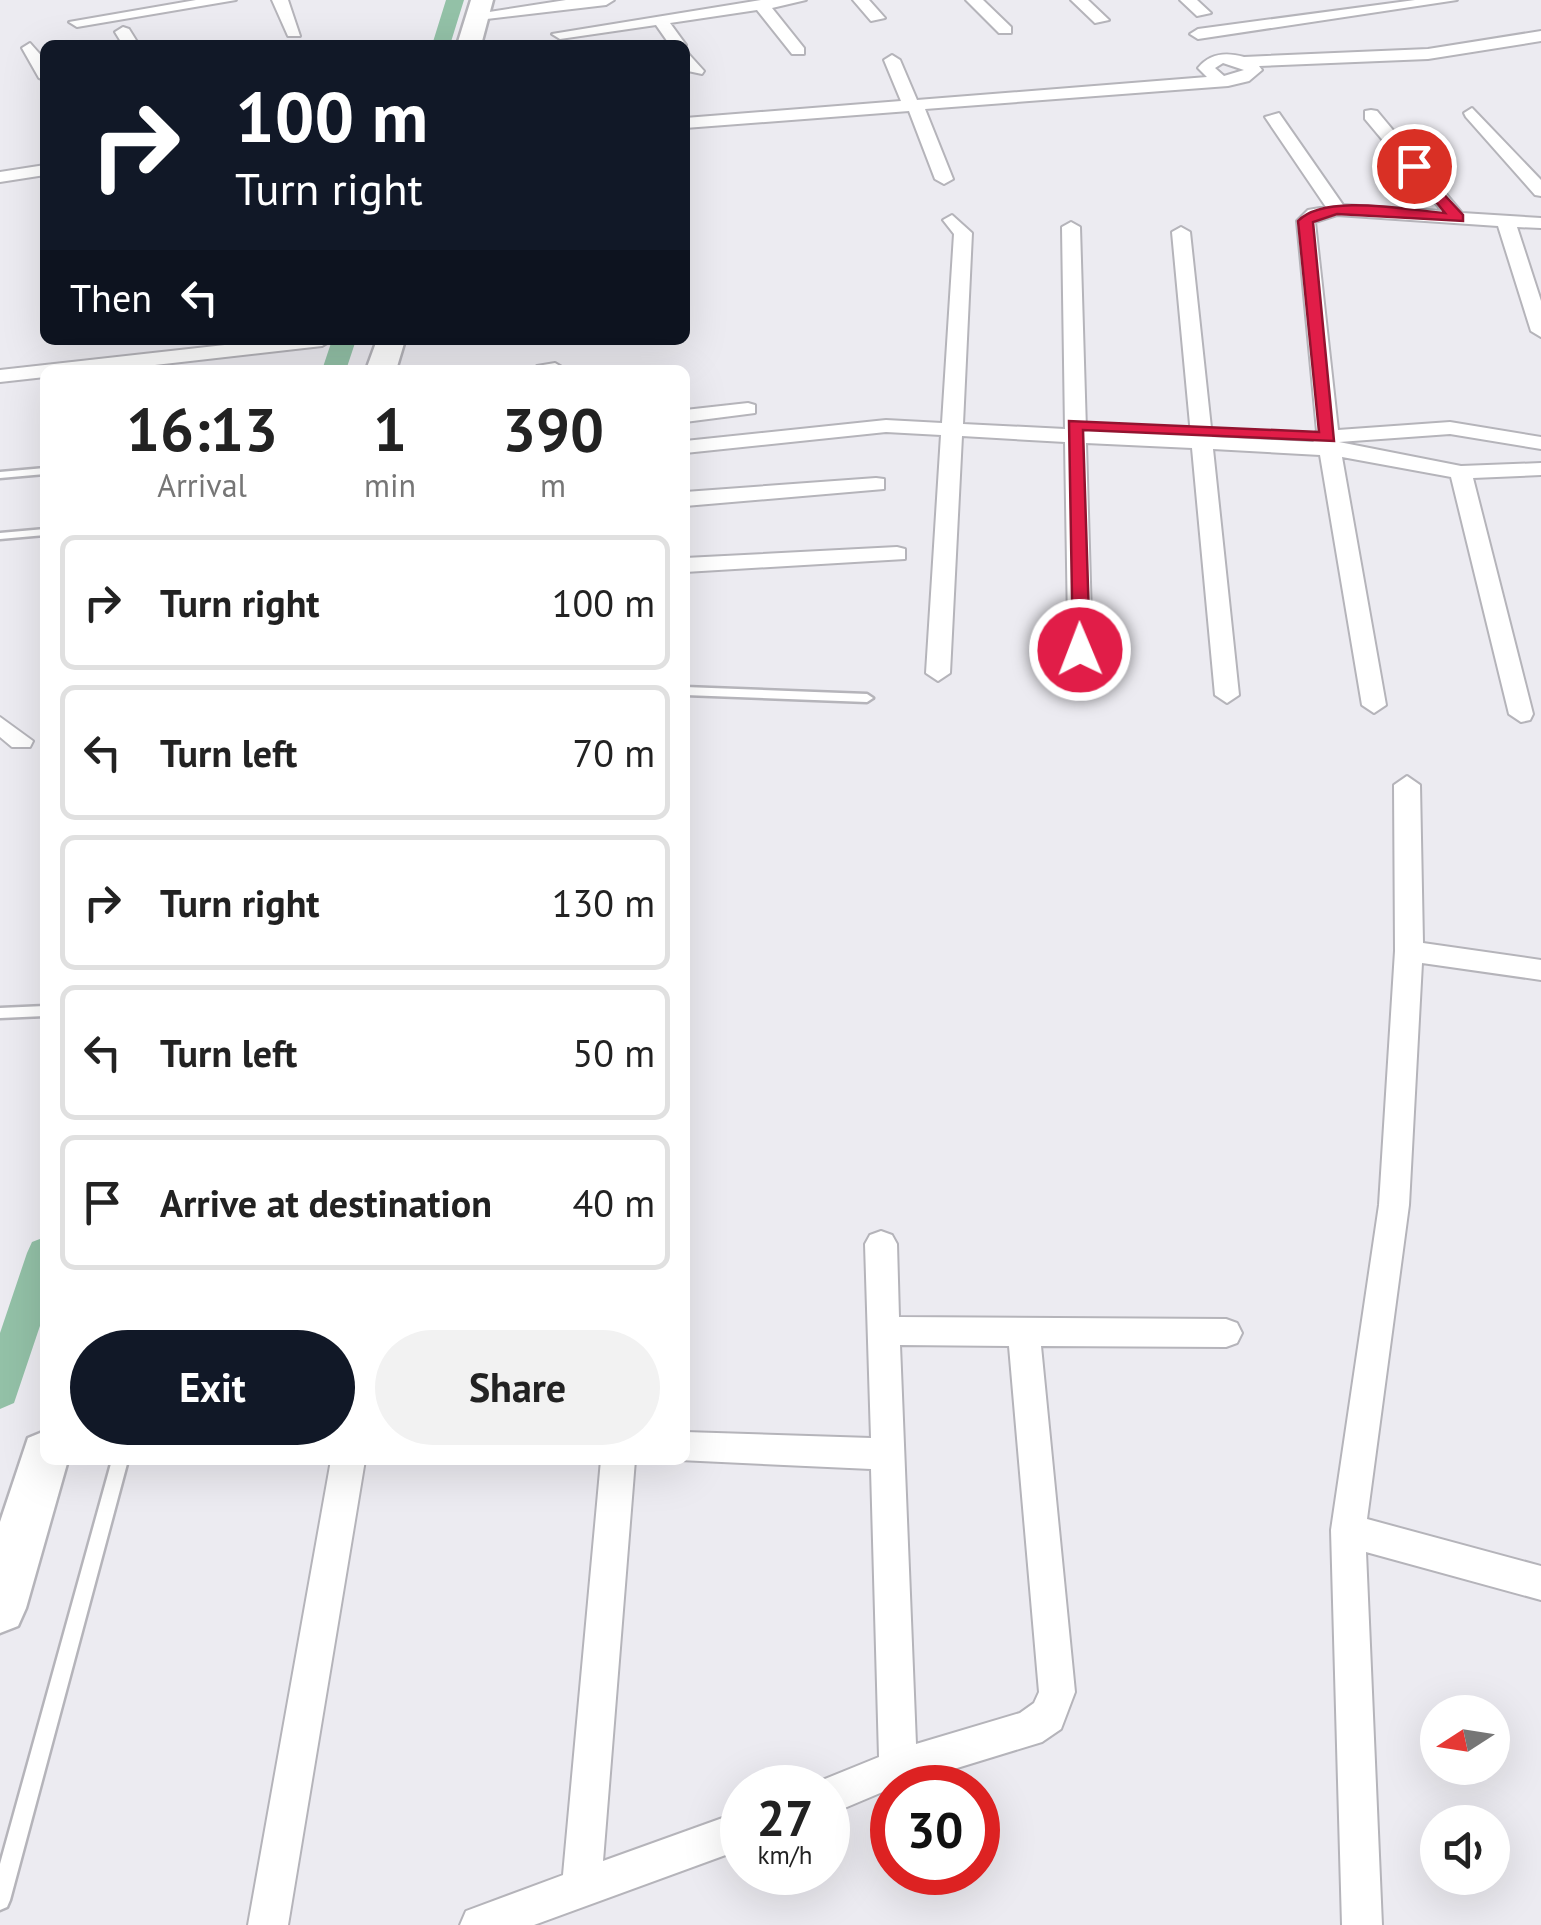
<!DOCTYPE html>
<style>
body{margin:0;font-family:"PT Sans",sans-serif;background:#f2f2f2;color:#222;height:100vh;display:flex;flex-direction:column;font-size:38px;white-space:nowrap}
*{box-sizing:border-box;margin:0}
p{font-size:32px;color:#767676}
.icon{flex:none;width:55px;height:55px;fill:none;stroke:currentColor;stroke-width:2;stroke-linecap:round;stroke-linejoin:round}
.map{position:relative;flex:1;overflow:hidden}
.sheet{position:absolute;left:40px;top:365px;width:650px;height:1100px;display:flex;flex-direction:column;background:#fff;border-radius:15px;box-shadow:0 10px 40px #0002}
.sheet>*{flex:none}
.guide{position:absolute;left:40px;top:40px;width:650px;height:305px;border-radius:15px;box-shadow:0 10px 40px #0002;background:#111827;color:#fff;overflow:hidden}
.needle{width:65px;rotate:258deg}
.fabs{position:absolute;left:1420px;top:1695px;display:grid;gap:20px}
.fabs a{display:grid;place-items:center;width:90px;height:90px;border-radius:50%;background:#fff;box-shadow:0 10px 40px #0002;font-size:50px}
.speed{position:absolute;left:720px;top:1765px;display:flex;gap:20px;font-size:50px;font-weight:700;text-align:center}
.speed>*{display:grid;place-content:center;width:130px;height:130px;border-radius:50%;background:#fff;box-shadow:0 10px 40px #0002;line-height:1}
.speed small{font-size:25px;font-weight:400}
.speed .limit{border:15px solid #d22;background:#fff;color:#111}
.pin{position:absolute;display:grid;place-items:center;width:85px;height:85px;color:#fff;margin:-42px;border:5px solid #fff;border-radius:50%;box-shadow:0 2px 10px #0007}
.me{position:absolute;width:110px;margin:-55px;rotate:359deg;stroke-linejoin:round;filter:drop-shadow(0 0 8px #0008)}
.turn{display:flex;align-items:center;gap:35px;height:210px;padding:0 30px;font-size:45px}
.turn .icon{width:130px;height:130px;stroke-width:2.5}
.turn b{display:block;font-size:70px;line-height:85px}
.then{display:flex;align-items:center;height:95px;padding:0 30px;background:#0003;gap:20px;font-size:38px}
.eta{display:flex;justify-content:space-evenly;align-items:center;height:170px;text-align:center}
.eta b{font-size:60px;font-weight:700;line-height:70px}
.button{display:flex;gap:20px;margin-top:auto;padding:20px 30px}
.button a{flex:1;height:115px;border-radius:60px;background:#111827;color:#fff;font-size:40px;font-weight:700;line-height:115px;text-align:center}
.button a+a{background:#f2f2f2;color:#222}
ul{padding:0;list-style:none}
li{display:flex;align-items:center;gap:30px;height:135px;margin:0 20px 15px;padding:0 10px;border:5px solid #e0e0e0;border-radius:15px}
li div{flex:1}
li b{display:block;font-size:38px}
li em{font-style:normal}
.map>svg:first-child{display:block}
</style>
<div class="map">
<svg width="1541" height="1925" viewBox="0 0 1541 1925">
<rect width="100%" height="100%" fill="#ecebf1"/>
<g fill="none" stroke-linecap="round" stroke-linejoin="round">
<path fill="#93c1a7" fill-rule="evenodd" d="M446 0H464L450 45H432Z
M332 340H356L346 370H322Z
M45 1237V1311L14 1403 0 1409V1333L27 1253 32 1242Z"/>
<g stroke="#b5b4ba" stroke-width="5">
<path id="lane" d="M45 468V474L0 478V472Z
M45 529V535L0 539V533Z
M685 687 867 694 873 698 867 702 685 695Z
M45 1006V1016L0 1018V1008Z
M112 1460H128L10 1900 7 1907 0 1910V1864Z"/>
</g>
<g stroke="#b5b4ba" stroke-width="4">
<path id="street" d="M196 0H236L77 27 69 22Z
M272 0H288L300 36H288Z
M566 0H614L606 5 478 20 470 15Z
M761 0H806L772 8 804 48V54H792L757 10 670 23 686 45 685 46 670 45 656 25 560 39 552 34Z
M853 0H869L885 18 871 21Z
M966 0H983L1011 27V33H999Z
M1071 0H1088L1109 20 1095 23Z
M1180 0H1197L1211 13 1197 16Z
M1415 0H1457L1198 39 1190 34 1198 29Z
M123 27 129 29 139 45H123L115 32Z
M1541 31V41L1428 59 1259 66 1262 70 1249 81 1228 86 925 109 953 179 944 184 935 179 909 111 685 128V118L901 101 884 60 892 55 900 60 917 100 1207 77 1198 68C1210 53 1226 52 1244 57L1428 49ZM1223 63 1244 70 1224 76 1215 68Z
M30 43 45 60V80L39 78 22 48Z
M685 50 704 71 702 74 688 71Z
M1472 108 1541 180V196L1535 195 1466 117 1464 113Z
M1371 110 1377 111 1462 213 1541 218V228L1517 227 1541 301V337L1531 331 1498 226 1337 215 1315 222 1338 430 1450 422 1541 437V449L1450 434 1339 442 1461 466 1541 463V475L1473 478 1533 714 1530 720 1521 722 1509 714 1451 477 1342 457 1386 705 1374 713 1362 705 1320 455 1213 449 1239 695 1227 703 1215 695 1192 448 1086 443 1093 686 1081 694 1069 686 1065 442 962 436 950 673 938 681 926 673 941 435 886 432 685 453V441L886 420 942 423 954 234 943 220 952 215 972 233 963 424 1065 429 1062 227 1071 222 1080 227 1086 430 1191 435 1172 232 1181 227 1190 232 1212 437 1314 442 1310 437 1317 431 1297 221 1308 210 1326 207 1265 117 1279 113 1343 205 1442 211 1365 119V111Z
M45 165V175L0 182V172Z
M270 340H332L322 346 111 370H45V377L0 382V370Z
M555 363 565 369 534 370 537 366Z
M748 403 755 405V413L685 422V410Z
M876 478 884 479V489L685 506V492Z
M897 547 905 549V559L685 572V558Z
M0 717 33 741 30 747H12L0 737Z
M1407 776 1420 785 1423 943 1541 960V980L1422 963 1409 1205 1367 1519 1541 1566V1600L1366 1552 1382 1925H1342L1331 1530 1379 1205 1395 951 1394 785Z
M881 1231 892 1235 897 1244 899 1317 1226 1319 1237 1323 1242 1333 1237 1343 1226 1347 1041 1346 1075 1692 1061 1729 1042 1742 892 1788 828 1815V1788H813L815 1783 879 1757 871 1469 679 1460H685V1432L871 1438 865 1244 870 1235ZM900 1345 1009 1346 1039 1692 1034 1703 1020 1713 916 1744Z
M331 1460H365L288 1925H248Z
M601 1460H635L603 1861 742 1811V1849L534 1925H460L466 1911 563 1875Z"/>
</g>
<g stroke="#b5b4ba" stroke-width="5">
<path id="secondary" d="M471 0H493L481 45H457Z
M377 340H405L396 370H366Z
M45 1431V1460H68L26 1608 18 1626 0 1633V1522L28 1438Z"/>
</g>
<use href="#lane" fill="#fff" fill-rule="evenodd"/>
<use href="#street" fill="#fff" fill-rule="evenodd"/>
<use href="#secondary" fill="#fff" fill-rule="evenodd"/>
</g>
<path fill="#e11d48" stroke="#92132f" stroke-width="2.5" d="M1414 162 1463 215V221L1337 214 1313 222 1334 441 1083 430 1090 650 1080 657 1073 655 1069 421 1319 432 1298 221C1324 193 1408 210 1445 213L1407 166Z"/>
</svg>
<div class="fabs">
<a><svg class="needle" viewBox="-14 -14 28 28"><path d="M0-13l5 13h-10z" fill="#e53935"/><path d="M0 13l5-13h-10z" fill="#767676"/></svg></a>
<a><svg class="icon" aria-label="sound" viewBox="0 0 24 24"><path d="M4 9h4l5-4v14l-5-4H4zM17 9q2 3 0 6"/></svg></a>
</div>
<div class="speed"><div>27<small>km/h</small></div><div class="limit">30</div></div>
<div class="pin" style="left:1414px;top:166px;background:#d93025"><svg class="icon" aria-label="arrive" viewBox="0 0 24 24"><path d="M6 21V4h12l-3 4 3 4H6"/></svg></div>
<svg class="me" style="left:1080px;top:650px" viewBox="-20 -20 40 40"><circle r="17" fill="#e11d48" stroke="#fff" stroke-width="3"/><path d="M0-11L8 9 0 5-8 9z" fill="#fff"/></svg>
<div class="guide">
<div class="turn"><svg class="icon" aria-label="right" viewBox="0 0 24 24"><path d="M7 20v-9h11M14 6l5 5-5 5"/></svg><div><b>100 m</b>Turn right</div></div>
<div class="then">Then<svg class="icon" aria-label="left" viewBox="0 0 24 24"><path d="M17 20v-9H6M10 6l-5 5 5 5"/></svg></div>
</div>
<section class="sheet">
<div class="eta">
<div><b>16:13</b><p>Arrival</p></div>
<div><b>1</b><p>min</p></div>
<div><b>390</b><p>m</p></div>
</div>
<ul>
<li><svg class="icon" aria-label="right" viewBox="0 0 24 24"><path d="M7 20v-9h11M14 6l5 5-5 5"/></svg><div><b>Turn right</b></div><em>100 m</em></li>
<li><svg class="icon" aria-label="left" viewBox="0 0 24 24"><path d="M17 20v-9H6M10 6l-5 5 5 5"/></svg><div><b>Turn left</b></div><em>70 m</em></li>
<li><svg class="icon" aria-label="right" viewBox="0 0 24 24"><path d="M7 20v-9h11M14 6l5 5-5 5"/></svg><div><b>Turn right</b></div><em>130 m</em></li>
<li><svg class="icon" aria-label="left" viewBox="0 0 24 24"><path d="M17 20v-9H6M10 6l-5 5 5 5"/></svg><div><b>Turn left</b></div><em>50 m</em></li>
<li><svg class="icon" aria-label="arrive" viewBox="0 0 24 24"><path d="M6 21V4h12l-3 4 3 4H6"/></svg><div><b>Arrive at destination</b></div><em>40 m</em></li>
</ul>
<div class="button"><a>Exit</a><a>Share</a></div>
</section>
</div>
